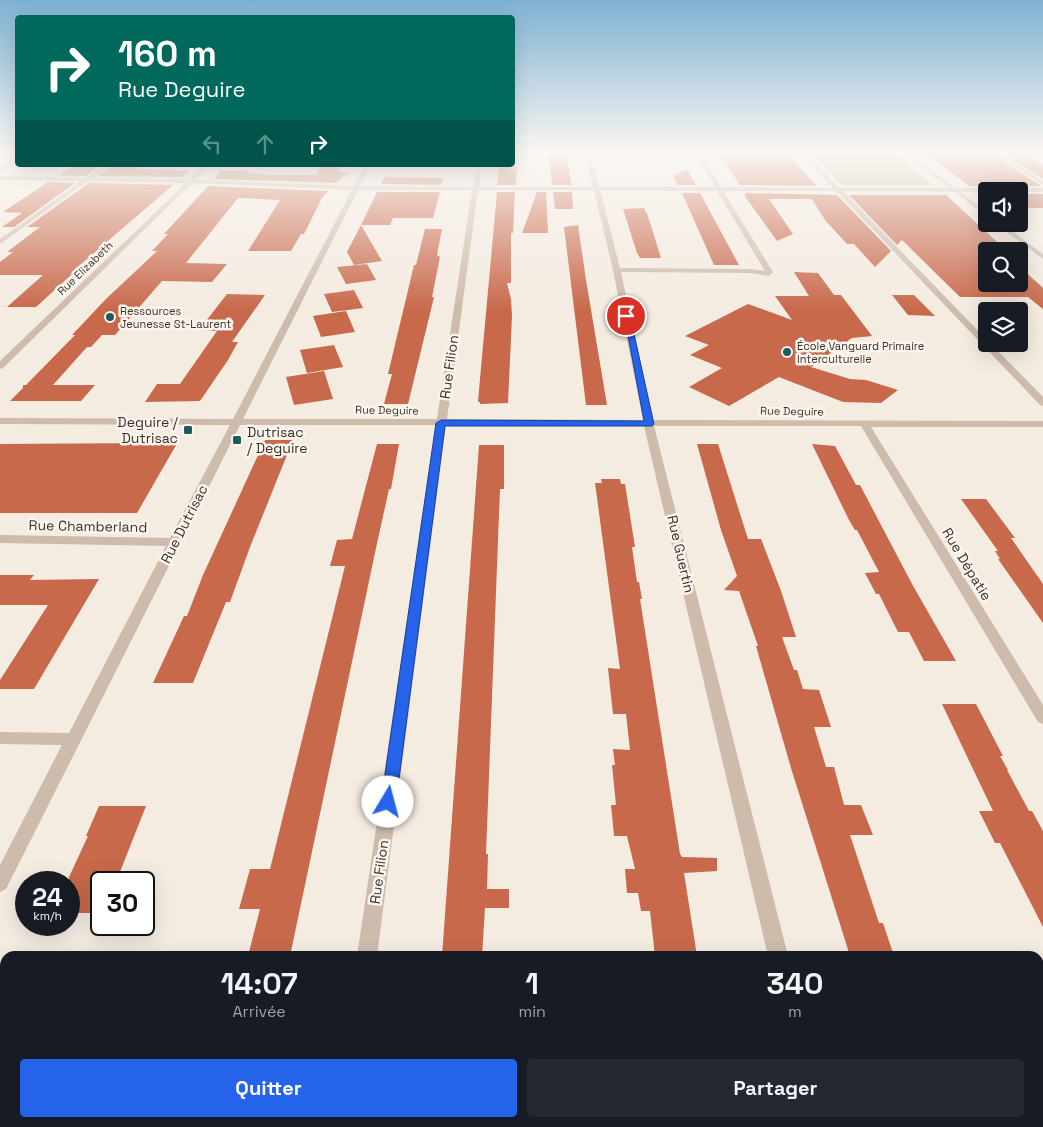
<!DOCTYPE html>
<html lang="fr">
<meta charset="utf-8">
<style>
body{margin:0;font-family:"Space Grotesk",sans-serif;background:#242831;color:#f1f3f6;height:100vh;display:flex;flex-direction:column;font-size:19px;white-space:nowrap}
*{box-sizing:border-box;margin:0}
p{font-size:16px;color:#9ea1a6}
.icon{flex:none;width:28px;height:28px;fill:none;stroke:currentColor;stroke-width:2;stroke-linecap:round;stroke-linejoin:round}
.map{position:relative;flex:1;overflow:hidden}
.drawer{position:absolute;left:0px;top:951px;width:1044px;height:176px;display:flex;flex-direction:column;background:#171b24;border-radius:15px 15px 0 0;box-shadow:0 5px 20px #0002}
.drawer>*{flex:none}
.guide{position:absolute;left:15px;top:15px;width:500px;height:152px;border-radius:5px;box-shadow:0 5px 20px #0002;background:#00695c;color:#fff;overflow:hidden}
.fabs{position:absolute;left:978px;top:182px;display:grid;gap:10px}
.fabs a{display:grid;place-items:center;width:50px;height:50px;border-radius:5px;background:#171b24;box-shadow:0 5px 20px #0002;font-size:25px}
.speed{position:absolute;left:15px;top:871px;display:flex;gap:10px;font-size:25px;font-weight:700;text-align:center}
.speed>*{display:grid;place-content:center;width:65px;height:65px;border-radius:50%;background:#171b24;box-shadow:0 5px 20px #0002;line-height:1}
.speed small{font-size:12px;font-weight:400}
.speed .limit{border:2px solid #111;border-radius:8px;background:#fff;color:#111}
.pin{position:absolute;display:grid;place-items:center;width:42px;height:42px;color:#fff;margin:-21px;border:2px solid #fff;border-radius:50%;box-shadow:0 1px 5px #0007}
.me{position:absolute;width:55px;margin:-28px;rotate:8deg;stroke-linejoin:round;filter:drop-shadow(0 0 4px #0008)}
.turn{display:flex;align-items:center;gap:18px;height:105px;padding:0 20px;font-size:22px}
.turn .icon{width:65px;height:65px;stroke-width:2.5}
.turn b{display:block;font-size:35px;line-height:42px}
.lanes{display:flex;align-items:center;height:48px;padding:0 20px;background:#0003;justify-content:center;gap:25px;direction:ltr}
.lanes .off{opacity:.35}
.eta{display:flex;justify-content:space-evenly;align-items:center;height:85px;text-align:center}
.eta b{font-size:30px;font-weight:700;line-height:35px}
.button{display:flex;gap:10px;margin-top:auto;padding:10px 20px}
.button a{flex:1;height:58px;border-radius:5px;background:#2563eb;color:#fff;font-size:20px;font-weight:700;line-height:58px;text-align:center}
.button a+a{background:#242831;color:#f1f3f6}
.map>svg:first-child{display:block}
</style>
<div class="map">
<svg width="1043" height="1127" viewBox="0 0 1043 1127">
<rect width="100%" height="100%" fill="#f4ebe1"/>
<path fill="#b8c4a0" d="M810 152H891L933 185H842Z"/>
<path fill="#c8694b" d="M925 153H990L1041 186H969Z
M1002 153H1021L1043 165V179Z
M549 155H567L571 185H552Z
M721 156H789L817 186 740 185Z
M75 165H100L85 176 59 175Z
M112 165H142L136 169 189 171 182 177 98 176Z
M321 167H341L339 172H348L336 183 214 179 221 171H248L247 173 275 175H316Z
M499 167H517L516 185H497Z
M687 169 696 185H678L673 176Z
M384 177 443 178 441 185 381 184Z
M48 182 75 183 14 227H2L22 213 3 212Z
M89 183 173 185 80 265H82L36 307H7L43 275H0V262L13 252H7L40 227H27Z
M208 186 329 191 323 196 304 234H301L291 251H248L280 200 238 198 186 263 227 264 212 282 162 281 115 335H102L91 347H87L53 385H95L81 401H10L23 388V385H26L75 335H72L106 299 157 251H152L168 234H164Z
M377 192H440L433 218H393L390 225H361Z
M497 192H515L513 233H511V283H507L511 299 512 316 508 403 480 404V402H478L479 390Z
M537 192H546L548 233H522Z
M553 192H572L573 209H555Z
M682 193H700L739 265H714Z
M745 193 837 195 891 251 875 267 854 244H847L825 220 812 199H769L793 234 777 241 744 195H746Z
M1019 194H1043V208H1019Z
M849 195H946L1007 251H986V284H1019V266L1043 288V309L1028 297H960L902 240 897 245Z
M644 208 648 216 661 258H640L637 253 623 209Z
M361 225 382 261 354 265 347 252Z
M578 225 586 280 607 405H586L564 227Z
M425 229H442L437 255 440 257 432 297H434L408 404H384L392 374H388L414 265H416Z
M367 264 376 280 346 284 337 267Z
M794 272 818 273 834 295H841L872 336 852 338 811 367 850 379 866 380 898 390 881 403 843 402 779 377 729 406 689 387 722 368 690 355 709 345 685 336 748 304 792 320 775 296H809Z
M354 290 363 308 332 312 324 294Z
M227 294 265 295 232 342H238L228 360 200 401 145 402 157 384H180L217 331 199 330Z
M892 295H914L935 316 908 315Z
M346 311 355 332 321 337 313 316Z
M334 345 343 367 307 373 300 350Z
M324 371 333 399 294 405 286 377Z
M152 440H179L137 513H0V444L150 443Z
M265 440H293L250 547 230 602H226L193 683H153L184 616H187L203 575Z
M377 444H399L391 489H389L376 548 290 956H248L260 909H239L250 869H270L345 566H330L337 540 352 539Z
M697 444H718L748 539H761L781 591 796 637H782L794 670H797L803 689 819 690 831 727H814L826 767H834L844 805H861L873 835H850L879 923H883L894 956H850L791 768 756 646H758L739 591 724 590 737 576 721 530Z
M812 444 835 446 856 485H860L912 584 956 661H924L909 632H898L879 594H876L865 573 879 572 857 530H855L849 520Z
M479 445H504V489H500L498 540 486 854H488L487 889H509V908H485L482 956H442Z
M601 479H620L621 484H625L635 547H632L637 582H639L642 599H640L680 854 682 857 717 858V871L684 873 697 956H655L650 911H641L638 893H627L625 869H635L627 836H614L611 805H616L612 765H615L613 749 630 750 626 714H613L608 668 620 669 595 483H602Z
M961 499H986L1015 538H1011L1043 584V623L998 559H1000L995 551H998Z
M0 575H34L30 580 99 579 34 689H0V680L48 605H0Z
M942 704H976L1003 756H1000L1008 770H1007L1029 811H1032L1043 831V927L1000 843H995L979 811H993Z
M99 806H146L116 882H101V913H69V877L88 836H86Z"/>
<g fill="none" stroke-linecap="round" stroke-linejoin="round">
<path fill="#cdbbac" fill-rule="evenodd" d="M584 152H590L599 187H715L695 152H700L721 187 833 188 800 152H805L839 188H1043V192L843 191 986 339V344H991L1043 397V406L1040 405 836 191H723L773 272 769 276 751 273 621 272 653 420 1043 421V427H871L1043 705V724L1038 722 861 426H654L788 956H768L644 426 446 425 377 956H357L436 425H240L6 889 0 892V865L62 745 0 744V732L69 733 166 546 0 543V535L170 538 230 425 0 424V418L233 419 352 190 192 183 3 368 0 369V361L186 183 88 181 0 244V239L81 181 0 180V176L86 178 103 165H110L93 178 189 179 204 165H210L195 180 354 186 365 165H371L360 186 473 187 476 165H482L479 187H593ZM358 190H472L437 419H243ZM478 190H594L613 270 643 420 447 419ZM600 190 717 191 765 271 751 269 620 268Z
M991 152H997L1043 181V185Z
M18 159V162L0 172V168Z
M333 1122H355L354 1127H332Z
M807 1122H829L830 1127H808Z"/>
<path fill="#cdbbac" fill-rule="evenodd" d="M902 152H907L986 211V216Z
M996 224H1003L1043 254V259Z"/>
</g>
<linearGradient id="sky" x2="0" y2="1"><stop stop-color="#7eb2d2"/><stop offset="0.49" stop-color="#faf6f2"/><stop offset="1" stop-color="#faf6f2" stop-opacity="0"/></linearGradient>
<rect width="1043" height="310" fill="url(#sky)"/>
<path fill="#2563eb" stroke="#184099" d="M624 314 630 316 654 424 652 426H445L396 802 394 807 388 809 383 807 381 802 436 423 441 420 644 421Z"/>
<g fill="#1f5a5e" stroke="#fbf5ee" stroke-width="2">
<circle cx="110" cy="317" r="5"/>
<circle cx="787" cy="352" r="5"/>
<rect x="183" y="425" width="10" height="10" rx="2.5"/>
<rect x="232" y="435" width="10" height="10" rx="2.5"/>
</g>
<g text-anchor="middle" stroke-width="5" stroke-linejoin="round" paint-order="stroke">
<g font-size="11" fill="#3b302b" stroke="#fbf5ee">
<text transform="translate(85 268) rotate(-44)" y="4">Rue Elizabeth</text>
<text transform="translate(387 410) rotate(1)" y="4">Rue Deguire</text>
<text transform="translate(792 411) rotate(1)" y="4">Rue Deguire</text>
</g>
<g font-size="11" fill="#3b302b" stroke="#fbf5ee" text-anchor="start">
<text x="120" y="315">Ressources<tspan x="120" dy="13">Jeunesse St-Laurent</tspan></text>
<text x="797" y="350">École Vanguard Primaire<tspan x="797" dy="13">Interculturelle</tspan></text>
</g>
<g font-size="14" fill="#3b302b" stroke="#fbf5ee">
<text transform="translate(449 367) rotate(-82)" y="5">Rue Filion</text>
<text transform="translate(184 524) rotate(-63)" y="5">Rue Dutrisac</text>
<text transform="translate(88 526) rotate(1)" y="5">Rue Chamberland</text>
<text transform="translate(681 554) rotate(77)" y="5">Rue Guertin</text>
<text transform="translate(967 564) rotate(59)" y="5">Rue Dépatie</text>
<text transform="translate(379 872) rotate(-82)" y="5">Rue Filion</text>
</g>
<g font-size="14" fill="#3b302b" stroke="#fbf5ee" text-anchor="end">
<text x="178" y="427">Deguire /<tspan x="178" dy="16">Dutrisac</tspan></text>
<text x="247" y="437" text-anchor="start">Dutrisac<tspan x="247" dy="16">/ Deguire</tspan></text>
</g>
</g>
</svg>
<div class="fabs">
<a><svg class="icon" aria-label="sound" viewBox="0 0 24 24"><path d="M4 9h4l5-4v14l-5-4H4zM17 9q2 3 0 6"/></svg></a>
<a><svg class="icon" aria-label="search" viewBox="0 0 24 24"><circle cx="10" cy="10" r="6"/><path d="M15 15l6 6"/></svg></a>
<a><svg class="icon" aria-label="layers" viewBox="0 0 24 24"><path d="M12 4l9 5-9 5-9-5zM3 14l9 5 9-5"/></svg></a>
</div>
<div class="speed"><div>24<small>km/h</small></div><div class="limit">30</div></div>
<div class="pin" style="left:626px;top:316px;background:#d93025"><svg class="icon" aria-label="arrive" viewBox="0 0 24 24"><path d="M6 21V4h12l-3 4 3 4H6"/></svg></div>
<svg class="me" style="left:388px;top:802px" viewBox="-20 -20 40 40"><circle r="19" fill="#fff"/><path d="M0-13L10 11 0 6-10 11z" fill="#2563eb"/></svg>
<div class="guide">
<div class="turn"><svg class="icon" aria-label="right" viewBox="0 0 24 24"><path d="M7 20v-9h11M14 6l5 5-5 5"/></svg><div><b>160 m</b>Rue Deguire</div></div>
<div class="lanes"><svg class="icon off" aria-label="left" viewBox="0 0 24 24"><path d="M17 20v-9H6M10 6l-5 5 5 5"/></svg><svg class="icon off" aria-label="ahead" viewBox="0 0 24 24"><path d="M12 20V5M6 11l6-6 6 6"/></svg><svg class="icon" aria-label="right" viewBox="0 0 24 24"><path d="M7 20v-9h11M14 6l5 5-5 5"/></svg></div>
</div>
<section class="drawer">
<div class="eta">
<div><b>14:07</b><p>Arrivée</p></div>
<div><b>1</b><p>min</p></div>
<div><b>340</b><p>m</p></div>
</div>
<div class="button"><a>Quitter</a><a>Partager</a></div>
</section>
</div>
